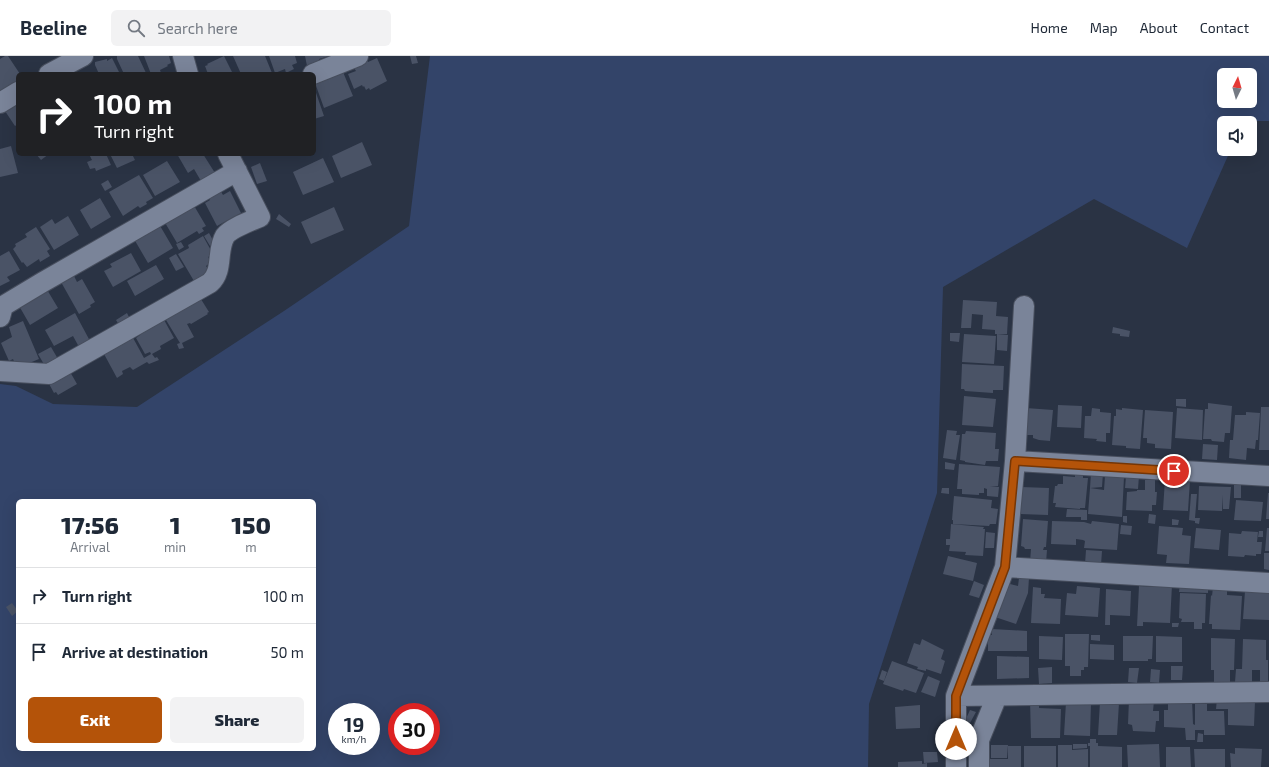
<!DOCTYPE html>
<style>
body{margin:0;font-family:"Exo 2",sans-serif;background:#f2f2f3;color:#1f2937;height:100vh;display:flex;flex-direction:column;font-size:15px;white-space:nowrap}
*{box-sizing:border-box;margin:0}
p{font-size:13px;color:#747a83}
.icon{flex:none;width:22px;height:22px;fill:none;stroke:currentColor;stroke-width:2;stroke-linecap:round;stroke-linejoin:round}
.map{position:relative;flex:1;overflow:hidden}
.drawer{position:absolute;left:16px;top:443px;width:300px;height:252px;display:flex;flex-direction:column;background:#fff;border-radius:6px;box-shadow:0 4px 16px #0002}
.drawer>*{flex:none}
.hud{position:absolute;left:16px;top:16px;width:300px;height:84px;border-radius:6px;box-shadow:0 4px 16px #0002;background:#202124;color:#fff;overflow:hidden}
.needle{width:26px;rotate:5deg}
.fabs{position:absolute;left:1217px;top:12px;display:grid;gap:8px}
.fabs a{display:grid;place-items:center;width:40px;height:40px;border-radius:6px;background:#fff;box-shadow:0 4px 16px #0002;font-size:20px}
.speed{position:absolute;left:328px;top:647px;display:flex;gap:8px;font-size:20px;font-weight:700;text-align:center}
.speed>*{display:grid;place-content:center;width:52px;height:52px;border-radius:50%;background:#fff;box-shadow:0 4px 16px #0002;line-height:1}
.speed small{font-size:10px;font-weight:400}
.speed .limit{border:6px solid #d22;background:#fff;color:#111}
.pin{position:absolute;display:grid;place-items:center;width:34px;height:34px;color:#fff;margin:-17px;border:2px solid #fff;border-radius:50%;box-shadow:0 1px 4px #0007}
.me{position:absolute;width:44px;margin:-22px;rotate:0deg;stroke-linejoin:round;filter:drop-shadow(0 0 3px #0008)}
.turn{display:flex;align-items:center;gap:14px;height:84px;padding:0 12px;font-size:18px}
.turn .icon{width:52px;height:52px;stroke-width:2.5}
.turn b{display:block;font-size:28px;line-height:34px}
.eta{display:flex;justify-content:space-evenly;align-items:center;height:68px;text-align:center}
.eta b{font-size:24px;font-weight:800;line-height:28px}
.action{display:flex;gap:8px;margin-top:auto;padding:8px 12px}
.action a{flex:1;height:46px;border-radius:6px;background:#b45309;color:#fff;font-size:16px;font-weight:800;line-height:46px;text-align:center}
.action a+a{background:#f2f2f3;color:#1f2937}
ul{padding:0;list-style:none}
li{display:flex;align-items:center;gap:12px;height:56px;padding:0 12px;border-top:1px solid #e0e1e3}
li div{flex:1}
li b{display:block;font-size:15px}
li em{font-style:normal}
header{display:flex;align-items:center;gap:24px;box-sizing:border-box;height:56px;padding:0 20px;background:#fff;border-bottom:1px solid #e0e1e3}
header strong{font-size:19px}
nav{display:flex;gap:22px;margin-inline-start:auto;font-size:14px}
.search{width:280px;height:36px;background:#f2f2f3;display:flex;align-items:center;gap:10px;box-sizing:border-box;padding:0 14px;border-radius:6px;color:#747a83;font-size:15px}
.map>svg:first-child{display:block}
</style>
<header>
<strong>Beeline</strong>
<div class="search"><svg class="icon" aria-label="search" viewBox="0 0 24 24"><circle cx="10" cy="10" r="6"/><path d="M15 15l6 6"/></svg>Search here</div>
<nav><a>Home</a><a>Map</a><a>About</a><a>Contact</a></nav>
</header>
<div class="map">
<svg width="1269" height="711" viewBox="0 0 1269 711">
<rect width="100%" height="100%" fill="#2a3344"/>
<path fill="#334469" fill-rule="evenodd" d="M430 0H1269V65H1244L1243 67H1224V93H1231L1187 192 1094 143 943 231 937 437 869 648 868 711H0V328L16 330 53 348 137 351 284 255 409 170ZM1224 19H1250V45H1224ZM18 445H314V693H18ZM337 656H371V690H337ZM397 656H431V690H397Z"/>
<path fill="#4a5366" d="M5 0H8L20 18H18V31L0 43V3Z
M117 0H138L146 17 124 18 117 3Z
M144 0H169L171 7 167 9 168 10 160 14 161 17 154 18V16L151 18Z
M224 0 233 18H208L205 10 208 9 207 8Z
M233 0H265L272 17 269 18H241Z
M269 0H295L297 7 292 9 294 13 286 17 285 13 275 17Z
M305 0H329L319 3 320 7 307 10Z
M410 0H416L418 7 412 8Z
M112 2 120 18H99L95 9V6L107 3V5Z
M377 2 387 25 370 34 369 32 366 34 364 30 363 31 362 29 354 33 348 18 356 15 354 12 367 4 368 6Z
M343 16 353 40 324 52 315 27Z
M314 31 324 60 314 63Z
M18 48V68L15 70 5 55Z
M362 86 372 109 341 122 332 100Z
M11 90 18 117 0 121V93Z
M36 98H49L41 104Z
M89 98H106L111 109 96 115 95 112 90 113 87 106 92 104Z
M110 98H132L135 104 117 112Z
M177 98H203L215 117 201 125 194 113 188 117Z
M323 102 334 126 303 139 293 116Z
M167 105 180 126 155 140 143 119Z
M260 107 267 125 257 128 251 111Z
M139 119 153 142 146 146 147 148 140 152 138 150 123 160 109 136Z
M108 124 112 131 105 135 101 128Z
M220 134 223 139 230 135 241 157 217 170 205 147 210 144 208 140Z
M100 142 111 161 91 173 80 154Z
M193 148 206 170 202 172 204 175 199 178 197 175 177 187 164 165Z
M334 151 344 174 311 188 301 166Z
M279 158 291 168 289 171 276 163Z
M68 160 79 179 54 194 40 171 52 163 55 168Z
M159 168 173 192 148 207 134 183Z
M36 171 50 193 47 195 50 200 40 206 39 203 27 211 23 206 22 207 13 193 16 190 15 188 27 181 25 178Z
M209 177 215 188 210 190 204 180Z
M203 180 213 198 208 201 211 206 206 210 210 216 194 225 178 198 189 192 188 189Z
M181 186 184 191 179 194 176 188Z
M9 195 20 214 7 221 10 225 0 230V200Z
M131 197 141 215 113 231 104 215 112 211 110 208Z
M176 198 184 211 176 215 169 202Z
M156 209 164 223 135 240 127 225Z
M73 218 77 226 82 223 95 246 90 249 91 251 79 258 61 226Z
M46 232 58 252 30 269 18 248Z
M199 240 209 256 207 257 208 258 191 268 190 267 187 268 194 281 182 287 184 292 179 293 177 288 180 287 166 264Z
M963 244 997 246 996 260 1008 261 1007 278H995V274L982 273 983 259 972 258 971 272H961Z
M75 257 90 285 79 291 73 280 54 290 45 274Z
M127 257 130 263 119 269 116 264Z
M163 262 174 282 160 290 161 293 152 298 155 302 157 301 159 304 149 308 147 306 133 314 130 311 122 315 123 318 117 322 104 298 108 296 107 294 132 280 144 302 151 298 150 296 145 298 136 282 140 279 138 276Z
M23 265 39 303 22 310 20 306 15 308 13 303 9 305 1 287 12 281 9 271Z
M1113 271 1130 275 1129 281 1120 280V278L1112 277Z
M950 277H960L959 286 950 285Z
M964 278 996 280 994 308 962 306Z
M997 278 1008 279 1007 295 997 294Z
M51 291 58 303 45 310 38 298Z
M962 308 1004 310 1003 334H993V337L965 335 964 333H961Z
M69 314 77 328 58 339 56 336 54 337 48 326Z
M964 340 996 343 993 371 962 369Z
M1176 343H1186V351L1176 350Z
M1208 347 1232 350 1230 377H1225L1224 386 1212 385 1211 383H1203L1205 353H1208Z
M1058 349 1082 350 1081 372 1057 371Z
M1261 351H1269V394H1259Z
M1026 352 1053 354 1050 385 1039 384 1033 382V379H1024Z
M1092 352 1100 353V356L1111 357 1110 377H1106V386L1096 385 1097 383 1084 382 1085 360H1091Z
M1122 352 1143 354 1140 393 1126 392V390L1112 389 1114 360H1116V353L1122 354Z
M1177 352 1203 354 1202 384 1175 382Z
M1145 354 1173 356 1171 393 1155 392V388L1147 387V382H1143Z
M1246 356 1260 357 1258 384H1256L1255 393 1247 392 1246 404 1229 402 1230 384H1233L1235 359H1246Z
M947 374 957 375 956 379H960L956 404 943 402Z
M966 375 996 377 995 393H999L998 405H986L985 409 965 406V405L960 404 962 378H965Z
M1203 388 1218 389 1217 404 1202 403Z
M945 406 955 408 954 414 945 413Z
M959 408 1000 411 998 430H990L999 431 998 441 987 440V433L984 432V437H979V439L962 438V433H957Z
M1091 417H1103L1102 431 1090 432Z
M1075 418H1083V422H1088L1085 452H1080V453L1055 451 1056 447H1053L1055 430H1057L1058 428H1063V420L1075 421Z
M1105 420 1124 421 1122 461 1088 458 1090 432 1104 434Z
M1126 420H1139L1138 433 1125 432Z
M1165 423 1190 424 1188 455 1163 454Z
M1145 424H1155V436H1157L1156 449H1152V455L1126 454 1127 436 1137 435V434H1145Z
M1234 425H1241V442H1234Z
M1199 430 1231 431 1229 453H1223V439L1222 455 1198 454Z
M1021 431 1049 432 1048 459 1020 458Z
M942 432H949V438L941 437Z
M1268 437H1269V463H1266Z
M1191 438H1197L1195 462H1200L1199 468 1195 467V465L1189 464Z
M954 440 992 444 991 452 998 453 996 468H990L989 470 953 468V464H952Z
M1236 444 1263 446 1261 465 1234 464Z
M1067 453 1087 454V464H1081V461H1066Z
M1149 458 1156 459 1155 468 1148 467Z
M1123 460H1127V467L1123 466Z
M1023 463 1048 465 1046 491H1044L1043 494H1047L1046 507 1030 506 1031 493H1025L1024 491 1021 490Z
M1172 463 1179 464 1178 469H1172Z
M1052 465 1084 466 1091 468 1092 465 1119 468 1117 494 1084 492 1085 485 1083 484 1076 483V489L1051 488Z
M951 468 984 471 983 473H985L983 500 965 499 966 496 949 495 950 489H946V483H950Z
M1121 469 1132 470 1131 479 1120 478Z
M1159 470 1183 472 1182 479 1191 480 1189 508 1166 507 1167 499 1157 498Z
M1196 472 1221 474 1219 494 1194 492Z
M1267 472H1269V495H1265Z
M1242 475 1258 476 1257 486H1262L1261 498H1256V500L1245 499 1244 501 1228 500 1229 477 1241 478Z
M1259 475H1263V481H1258Z
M986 476 995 477 994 492H985Z
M1086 494 1102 495 1101 509 1085 508Z
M1264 497H1269V514L1264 513Z
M948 500 977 507 973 525 943 518Z
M1019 522H1029L1028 537 1016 568 995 561 1006 527 1018 530Z
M974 525 984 529 979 542 969 539Z
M1152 528 1172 529 1170 567 1143 566V570H1137L1139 530 1152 531Z
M1180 528 1208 530V537L1179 536Z
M1077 530 1100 532 1098 561 1065 559 1067 537 1076 538Z
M1033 531 1041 532V538H1045L1044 542 1061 543 1060 568 1031 567Z
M1213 531 1227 532V539L1242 540 1240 574 1212 573V568H1209L1211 539 1212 540Z
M1106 533 1131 535 1130 560 1110 559V569H1105Z
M1245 535H1269V564L1243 563Z
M1180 537 1206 538 1205 567H1202V573H1194V566H1181L1182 563 1179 562Z
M12 547 18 555 12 560 6 551Z
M1172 567H1179L1178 571H1172Z
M992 573 1027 575V595H988V579H992Z
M1065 578H1089L1088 611H1084V614H1081V620H1070V610H1065Z
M1091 579H1100V585L1091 584Z
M1039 580 1063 581 1062 604 1039 603Z
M1123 580H1153L1152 603H1148V605H1123Z
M1156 580 1182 581V606H1156Z
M1211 582 1235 583 1234 614H1230V628H1214V614H1211Z
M922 583 944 594 941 603 945 605 941 618 926 613V615L917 613 918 611 907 607 914 587 920 589Z
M1243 583 1266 584V604H1268V627H1260V614H1252V627L1235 626 1236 613H1242Z
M1090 588 1114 589V604L1090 603Z
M997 600 1029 601V622L997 623Z
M892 605 924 617 916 637 904 633 903 635 883 628Z
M1171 610H1183L1182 624H1171Z
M1052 611V627L1039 628 1038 612Z
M1129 612H1139L1137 627 1128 626Z
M1151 613 1160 614 1159 627 1150 626Z
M882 614 887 616 884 625 879 623Z
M928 620 940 625 935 641 921 636Z
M1168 642 1192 643 1193 668 1195 669V648H1207V655H1224L1225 679H1204V674H1195V684H1186L1185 672 1164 671V654H1168Z
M1217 642 1255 645 1254 670 1228 669V653H1216Z
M1129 643 1154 645 1153 655H1159V665H1156L1155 676 1133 675 1132 669 1128 668Z
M1030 644H1039V652L1061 653 1060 682H1031Z
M1066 646 1091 647 1090 680 1064 679Z
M1100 646 1119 647 1117 679H1098Z
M920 649V672L896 673 895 651Z
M970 654 976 656 970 667 965 665Z
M1198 677 1203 678V686H1197Z
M1090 683H1096V687H1098V690L1122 691V711H1090V690H1088V687H1090Z
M1073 688H1087V692L1073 693Z
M1159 688 1160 711H1128L1127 689Z
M991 689H1008L1007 702H991Z
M1058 689H1072V694L1088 693V711H1058Z
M1008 690H1021V711H988V703H1008Z
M1024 690H1056V711H1024Z
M1166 691H1190L1191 711H1166Z
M1235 692 1262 693 1261 711H1231L1230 697 1235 698Z
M1194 693H1225V711H1195Z
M923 696H937L938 706 924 707Z
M922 705V708L927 707V711H898V706Z"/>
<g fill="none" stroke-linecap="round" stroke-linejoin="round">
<g stroke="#474e5d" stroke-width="22">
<path id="minor" d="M183 0 188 18
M49 18 83 0
M313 18 358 0
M0 47 18 36
M0 261 3 250 43 226 237 115
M0 315 49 318 210 227C224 214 216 195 225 180 231 172 251 165 260 161L228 98
M1015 405 1024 250
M1005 511 1269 527
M956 640 1269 636
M956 711V640L1005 511 1015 405 1269 420
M979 711V684L997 640"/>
</g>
<use href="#minor" stroke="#7a8499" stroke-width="20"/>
</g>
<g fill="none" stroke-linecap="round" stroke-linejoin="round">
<g stroke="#753606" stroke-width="10">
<path id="route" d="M956 683V640L1005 511 1015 405 1174 415"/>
</g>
<use href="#route" stroke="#b45309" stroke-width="7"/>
</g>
</svg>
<div class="fabs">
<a><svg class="needle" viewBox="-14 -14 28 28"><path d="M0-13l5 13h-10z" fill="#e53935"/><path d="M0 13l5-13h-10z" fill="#747a83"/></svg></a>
<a><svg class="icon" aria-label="sound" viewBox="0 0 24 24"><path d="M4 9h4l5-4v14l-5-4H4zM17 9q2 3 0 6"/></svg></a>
</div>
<div class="speed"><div>19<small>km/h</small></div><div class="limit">30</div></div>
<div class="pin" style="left:1174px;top:415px;background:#d93025"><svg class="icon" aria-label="arrive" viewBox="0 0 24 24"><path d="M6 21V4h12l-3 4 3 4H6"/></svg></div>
<svg class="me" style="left:956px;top:683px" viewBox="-20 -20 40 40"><circle r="19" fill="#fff"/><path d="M0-13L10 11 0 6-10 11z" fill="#b45309"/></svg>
<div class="hud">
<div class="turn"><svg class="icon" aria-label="right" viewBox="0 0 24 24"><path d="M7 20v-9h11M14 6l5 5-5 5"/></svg><div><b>100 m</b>Turn right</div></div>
</div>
<section class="drawer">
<div class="eta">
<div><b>17:56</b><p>Arrival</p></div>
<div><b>1</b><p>min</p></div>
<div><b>150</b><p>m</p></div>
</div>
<ul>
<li><svg class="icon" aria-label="right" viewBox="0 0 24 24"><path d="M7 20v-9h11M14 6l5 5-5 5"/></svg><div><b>Turn right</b></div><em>100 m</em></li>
<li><svg class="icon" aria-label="arrive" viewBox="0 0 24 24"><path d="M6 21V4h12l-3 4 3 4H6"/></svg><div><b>Arrive at destination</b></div><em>50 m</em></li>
</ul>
<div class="action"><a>Exit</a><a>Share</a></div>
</section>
</div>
